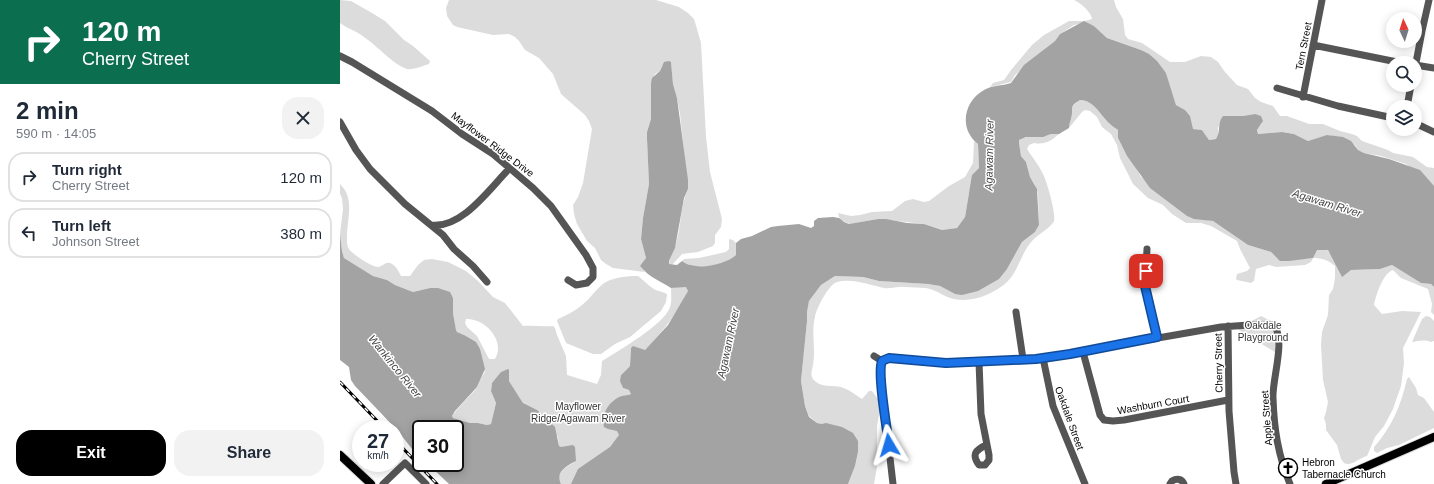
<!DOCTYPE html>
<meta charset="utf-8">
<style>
body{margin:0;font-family:Arial,sans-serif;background:#f2f2f3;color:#1f2937;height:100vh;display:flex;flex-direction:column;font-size:15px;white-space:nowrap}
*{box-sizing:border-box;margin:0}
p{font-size:13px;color:#747a83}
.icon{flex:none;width:22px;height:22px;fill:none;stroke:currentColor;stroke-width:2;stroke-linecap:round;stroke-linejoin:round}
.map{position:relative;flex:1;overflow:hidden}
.details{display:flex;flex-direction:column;background:#fff;width:340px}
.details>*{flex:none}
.top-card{background:#0b6e4f;color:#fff;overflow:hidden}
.needle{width:26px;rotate:356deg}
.buttons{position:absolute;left:1046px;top:12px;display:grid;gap:8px}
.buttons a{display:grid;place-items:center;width:36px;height:36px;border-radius:50%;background:#fff;box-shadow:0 2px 10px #0003;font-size:20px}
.speed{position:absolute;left:12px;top:420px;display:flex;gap:8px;font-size:20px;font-weight:700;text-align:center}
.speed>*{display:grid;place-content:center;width:52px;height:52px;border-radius:50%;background:#fff;box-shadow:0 2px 10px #0003;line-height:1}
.speed small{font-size:10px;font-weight:400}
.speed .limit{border:2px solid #111;border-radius:6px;background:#fff;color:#111}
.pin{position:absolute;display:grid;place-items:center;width:34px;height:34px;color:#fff;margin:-17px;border-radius:8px;box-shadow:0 2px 6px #0006}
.me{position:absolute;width:44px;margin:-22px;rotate:353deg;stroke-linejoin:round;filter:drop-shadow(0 0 3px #0008)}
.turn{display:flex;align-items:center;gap:14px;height:84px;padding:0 16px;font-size:18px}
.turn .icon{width:52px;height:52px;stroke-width:2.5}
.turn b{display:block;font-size:28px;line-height:34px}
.round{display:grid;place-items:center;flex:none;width:42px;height:42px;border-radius:16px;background:#f2f2f3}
.head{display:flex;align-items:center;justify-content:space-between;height:68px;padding:0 16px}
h1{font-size:24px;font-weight:700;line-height:30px}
.action{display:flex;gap:8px;margin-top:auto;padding:8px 16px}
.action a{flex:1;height:46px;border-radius:16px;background:#000;color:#fff;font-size:16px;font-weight:700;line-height:46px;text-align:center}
.action a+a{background:#f2f2f3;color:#1f2937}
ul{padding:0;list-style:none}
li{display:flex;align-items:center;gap:12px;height:50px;margin:0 8px 6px;padding:0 8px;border:2px solid #e0e1e3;border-radius:16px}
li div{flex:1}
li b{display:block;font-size:15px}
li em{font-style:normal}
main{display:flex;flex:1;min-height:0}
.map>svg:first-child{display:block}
</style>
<main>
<section class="details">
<div class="top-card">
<div class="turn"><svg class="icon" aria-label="right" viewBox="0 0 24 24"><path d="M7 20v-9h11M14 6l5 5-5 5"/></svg><div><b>120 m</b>Cherry Street</div></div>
</div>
<div class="head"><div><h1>2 min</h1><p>590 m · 14:05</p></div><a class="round"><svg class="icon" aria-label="close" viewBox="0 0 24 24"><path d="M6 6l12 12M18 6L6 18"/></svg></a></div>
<ul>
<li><svg class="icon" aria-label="right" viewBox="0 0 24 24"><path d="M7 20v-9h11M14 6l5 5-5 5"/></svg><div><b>Turn right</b><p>Cherry Street</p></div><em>120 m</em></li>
<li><svg class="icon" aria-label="left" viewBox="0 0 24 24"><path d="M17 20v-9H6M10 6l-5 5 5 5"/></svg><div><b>Turn left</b><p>Johnson Street</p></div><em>380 m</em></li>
</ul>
<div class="action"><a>Exit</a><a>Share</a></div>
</section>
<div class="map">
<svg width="1094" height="484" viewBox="0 0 1094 484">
<rect width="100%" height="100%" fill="#fff"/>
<path fill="#dcdcdc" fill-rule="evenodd" d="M0 0 11 1 32 13 45 21 64 40 73 46 90 61 89 64C82 66 74 70 67 69 54 65 36 45 24 37 17 31 8 29 0 23Z
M109 0H316L339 7 348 13 354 19 357 29 361 43 366 137 370 172 382 219 381 227 375 235V243L373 246 358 252 342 254 332 265 329 264C329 259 333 254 334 249 342 230 339 208 348 189L340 114 337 98 333 84 331 62 322 66 320 71 315 74 311 83V119L307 132V139L309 184 303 218 301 239 306 258 301 267 305 272 273 268 266 264 261 260 255 248 247 241 237 224 234 214 233 205 238 197 243 183 252 129 249 121 245 115 221 94 213 74 199 58 185 50 179 41 175 37 169 34 153 35 117 27 113 25 107 16 106 8Z
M734 0H774L776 7 783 19 785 35 788 39 802 43 830 62H845L861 56 871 57 878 62 885 72 897 85 908 89 915 98 921 102 933 106 940 116H947L969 124H983L1000 131 1012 134 1017 136 1022 141 1048 150 1053 153 1073 157 1087 167 1094 168V186L1066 164 1041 156 1024 153 1018 150 1015 145 989 135 968 141 954 134 942 132 918 134 917 130 922 123 915 114 903 116H883L878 128V137L876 139 869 140 862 130 852 129 845 110 836 105 826 73 801 50 767 38 754 26 742 23 734 25 720 34 715 41 706 48 675 75 671 82 650 87 653 83 664 80 671 70 692 45 704 35 729 21H744L752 19C751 12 741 3 734 0Z
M740 100C754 100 761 116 770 124 772 126 775 128 778 130V138L787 156 795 166 801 177 867 220 873 221 908 245 931 252 937 258 943 261 972 258 977 249C980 249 984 248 987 250 991 252 1000 271 1001 276L1011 270 1040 269 1052 265 1081 283 1091 284 1094 287V315L1091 312 1092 304 1088 289 1061 278 1053 270C1043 273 1036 295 1034 305L1042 314 1062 311 1081 312 1063 348 1064 363 1061 386 1053 409 1044 426 1035 437 1027 456C1019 458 1011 467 1004 463L1001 459 997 445 986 430V424L984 418 986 412 988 402 983 380 981 345 982 332 988 315 989 295 993 289 995 278V266C988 260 982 258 973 258L971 262 965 265 936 267 929 265 916 269 914 281 911 283 897 280 896 279 897 274 907 271 910 268 900 249 897 241 871 226 861 223H846L832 214 823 205 808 198 793 184 780 158 777 145 771 134 762 127 757 117 750 111 745 110 742 112 729 128C729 124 730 123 731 119 734 108 728 108 740 100Z
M711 134H719C711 141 705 145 694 143L689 145 687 149C692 157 699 165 703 174 707 182 716 213 714 221 712 227 697 235 692 241 681 253 679 270 667 282 654 294 632 303 614 299 604 297 597 290 586 288 579 288 572 287 565 287 558 286 551 289 544 288 530 285 512 278 497 282 489 284 476 309 475 317 471 332 476 349 473 365 472 370 470 374 473 379 480 388 492 385 501 387 508 389 516 395 522 399L529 391H532L538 399 540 410 537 426V467L534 484H508L515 466 518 452 482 424 477 423 469 416 465 406 461 381 467 321V312L469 301 481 285 495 276 523 277 539 281 588 284 600 286 615 294 667 269 682 242 695 232 699 225 698 193 695 185 690 177 686 162 681 156 679 143V140C688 134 701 139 711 134Z
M634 141 638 144 639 168 629 193 625 217 617 228 602 230 584 224 538 219 510 224 500 220 498 213 511 216 520 215 532 212 552 211 565 201 573 199 584 202 589 201 609 186 625 177 633 163Z
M0 184C16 199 6 221 7 240 7 243 7 246 9 249 12 254 32 267 38 267 43 266 47 260 52 264 56 266 59 272 61 276H70L78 265 84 260 92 259 108 262 126 271 138 281 153 297 165 303 183 326C193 325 203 327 213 326L215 328 217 335 226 356 227 375 257 384 261 375 262 361C278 351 325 324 330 307 332 302 331 294 331 288L346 286 348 291C336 315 323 331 305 350L291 348 290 366 281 375 283 388 289 390 291 393 288 396 280 397 286 436 232 484H221C215 472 226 467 235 462L219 446 218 437 183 403 169 381V370L152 383 151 391 156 403 151 424 147 425 138 423H130L113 418 112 416C119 406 128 398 136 389 139 384 141 377 145 372L124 335 117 332 116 330 113 313V298L90 288 73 292 55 285 47 280 33 276 4 258 2 251 0 234 3 209 2 198 0 194ZM126 319C145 318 166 341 155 359H149L137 336 127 327 125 323Z
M389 239 393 240 396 243V255C386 264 363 270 351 265 348 265 345 263 342 261L344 259 359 258 386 252 389 249Z
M298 276C303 280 306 283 311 287 315 291 322 291 327 294L326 302 321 311 290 337 275 344 261 354H253L226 343 217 321 218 319C227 315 235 311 242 305 250 299 256 289 264 283 274 277 287 276 298 276Z
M921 316 936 323 935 352 897 329Z
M1086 316 1090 317 1094 321V341L1091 342C1084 339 1079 341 1072 342L1082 319Z
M1069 377 1076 388 1078 395 1084 398 1094 412V428L1059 445 1047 448 1037 453 1034 451V447C1052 427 1061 405 1067 379Z"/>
<path fill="#a3a3a3" d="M744 21 754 26 767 38 801 50 809 54 817 61 826 73 836 105 845 110 850 116 853 129 862 130 869 140 876 139C881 132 877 123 883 116H903L915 114 921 116 923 121 917 130 918 134 942 132 954 134 968 141 987 135 1003 137 1011 141 1018 150 1024 153 1049 159 1080 170 1094 186V287L1091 284 1081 283 1052 265 1040 269 1011 270 1002 277 988 250H977L973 258 949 261H940L931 252 908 245 873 221 854 219 847 216 810 188 787 156 778 138V130C775 128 772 126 770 124 761 116 754 100 740 100 728 107 734 108 731 119 730 123 729 124 729 128L719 134H711L703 137H686L679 140V143L681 156 686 162 690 177 697 189 699 225 695 232 682 242 667 269 659 279 638 291 622 295 615 294 600 286 588 284 539 281 523 277 495 276 481 285 469 301 467 312V321L461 381 465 406 469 417 477 423 482 424 486 423 502 427 513 433 518 441V452L515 466 508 484H231L238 469 270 447 279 435 277 431 268 429 264 427C261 414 268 403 279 397 283 395 287 396 291 394L289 390 283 388 280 381 281 375 290 366 291 348 293 346 305 350 328 325 348 291 346 287 331 288C319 280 310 278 300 266L306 258 301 239 303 218 309 184 307 139V132L311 119V83L312 78 320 71 324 62 329 61 331 62 333 84 337 98 348 180V189L344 198 335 248 329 261V264L337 265 342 261C345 263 348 265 351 265 363 269 386 264 396 255V243L401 239 412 236 431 227 438 226 459 224 471 228 474 226V221L478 218 493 217 499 218 504 222 509 224 538 219H546L567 223 584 224 602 230 617 228 625 217 632 175 639 168 638 144C619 129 623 102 644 90 652 85 662 86 671 83L684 65 715 41 720 34Z
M0 234 2 251 4 258 33 276 47 280 55 285 73 292 90 288H98L110 292 113 298V313L116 330 117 332 124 335 136 342 140 349 145 369 137 387 115 411 112 416 113 418 130 423H138L147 425 151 424 156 403 151 391 152 383 161 372 168 369 169 370V381L183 403 197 410 215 427 219 446 221 447 233 445 235 447 236 461C227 466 215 471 221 484H109L87 463H115V429H81V457L72 449 58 431 15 386 11 380 9 367 0 360Z"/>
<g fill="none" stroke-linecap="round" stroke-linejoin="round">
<g stroke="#dbdbdb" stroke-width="10">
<path id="major" d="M0 455 31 484
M986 484 1094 437"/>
</g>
<path stroke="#555" stroke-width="7" d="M973 45 1062 63
M0 56 12 62 92 111 122 134 153 154 193 188 211 206 246 255 253 268V277L247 283 236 285 228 280
M1075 65 1094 68
M1075 68 1082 31 1089 0
M937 88 998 106 1053 118
M963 97 982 0
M1067 107 1071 85
M0 122 16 150 30 169 65 204 103 235 114 249 133 266 147 282
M1075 123 1094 132
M91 225C122 229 150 188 169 169
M807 249 805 286 817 337
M676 312 683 359
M888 326 889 411 894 472 896 484
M743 352 760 415 764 420 773 421 784 420 888 400
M534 356 542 361
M703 358 713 406 745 484
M542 361 549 358 606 363 703 358 881 327 909 325H934C946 341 932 379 933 398 934 429 938 455 950 484
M542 361 540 368 541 380 553 484
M639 362 641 414 649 455V460L645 465H639C631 454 636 450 646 445
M43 484 65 463 86 484
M830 484 832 481C837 478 842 479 844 484"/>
<use href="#major" stroke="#000" stroke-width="8"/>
<g stroke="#000" stroke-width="3">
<path id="rail" d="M0 382 45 429
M55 440 97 484"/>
</g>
<use href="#rail" stroke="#fff" stroke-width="1.5" stroke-dasharray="4.5" stroke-linecap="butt"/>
</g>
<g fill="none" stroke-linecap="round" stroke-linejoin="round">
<g stroke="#114b97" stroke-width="10">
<path id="route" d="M549 445C547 429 537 372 542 361L549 358 606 363 696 359 730 354 817 337 805 286 806 271"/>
</g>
<use href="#route" stroke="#1a73e8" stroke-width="7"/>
</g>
<defs>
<g id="church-ring" transform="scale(1)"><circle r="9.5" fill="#fff" stroke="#000" stroke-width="1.5"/><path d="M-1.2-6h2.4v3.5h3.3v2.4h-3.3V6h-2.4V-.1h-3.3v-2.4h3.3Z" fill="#000"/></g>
</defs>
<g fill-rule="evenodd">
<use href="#church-ring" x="948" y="468"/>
</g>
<g text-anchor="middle" stroke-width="3" stroke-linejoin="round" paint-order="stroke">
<g font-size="10" fill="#000" stroke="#fff">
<text transform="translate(963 46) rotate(-79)" y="4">Tern Street</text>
<text transform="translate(153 144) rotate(37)" y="4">Mayflower Ridge Drive</text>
<text transform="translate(878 363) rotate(-91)" y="4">Cherry Street</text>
<text transform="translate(813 404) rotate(-10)" y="4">Washburn Court</text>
<text transform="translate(730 418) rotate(70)" y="4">Oakdale Street</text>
<text transform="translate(926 418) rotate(-94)" y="4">Apple Street</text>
</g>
<g font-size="10" fill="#333" stroke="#fff">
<text x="923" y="329">Oakdale<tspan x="923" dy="12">Playground</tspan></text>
<text x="238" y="410">Mayflower<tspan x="238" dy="12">Ridge/Agawam River</tspan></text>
</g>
<g font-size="10" fill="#000" stroke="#fff" text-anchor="start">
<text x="962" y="466">Hebron<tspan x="962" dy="12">Tabernacle Church</tspan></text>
</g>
<g font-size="11" font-style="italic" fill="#444" stroke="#fff">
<text transform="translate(649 155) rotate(-89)" y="4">Agawam River</text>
<text transform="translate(987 203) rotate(17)" y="4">Agawam River</text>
<text transform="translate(388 343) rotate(-78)" y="4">Agawam River</text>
<text transform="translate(55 366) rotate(51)" y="4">Wankinco River</text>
</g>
</g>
</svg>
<div class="buttons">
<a><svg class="needle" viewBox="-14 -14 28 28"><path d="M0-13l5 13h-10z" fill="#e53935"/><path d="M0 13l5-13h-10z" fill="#747a83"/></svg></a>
<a><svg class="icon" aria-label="search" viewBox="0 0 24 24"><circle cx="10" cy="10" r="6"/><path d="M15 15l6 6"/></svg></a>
<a><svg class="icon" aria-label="layers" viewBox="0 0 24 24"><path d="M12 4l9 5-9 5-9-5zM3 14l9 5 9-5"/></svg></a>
</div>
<div class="speed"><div>27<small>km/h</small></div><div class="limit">30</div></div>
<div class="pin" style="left:806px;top:271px;background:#d93025"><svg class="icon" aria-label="arrive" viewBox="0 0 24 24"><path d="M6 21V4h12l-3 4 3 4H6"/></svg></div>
<svg class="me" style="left:549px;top:445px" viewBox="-20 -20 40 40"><path d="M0-17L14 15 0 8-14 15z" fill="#1a73e8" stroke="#fff" stroke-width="4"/></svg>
</div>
</main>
